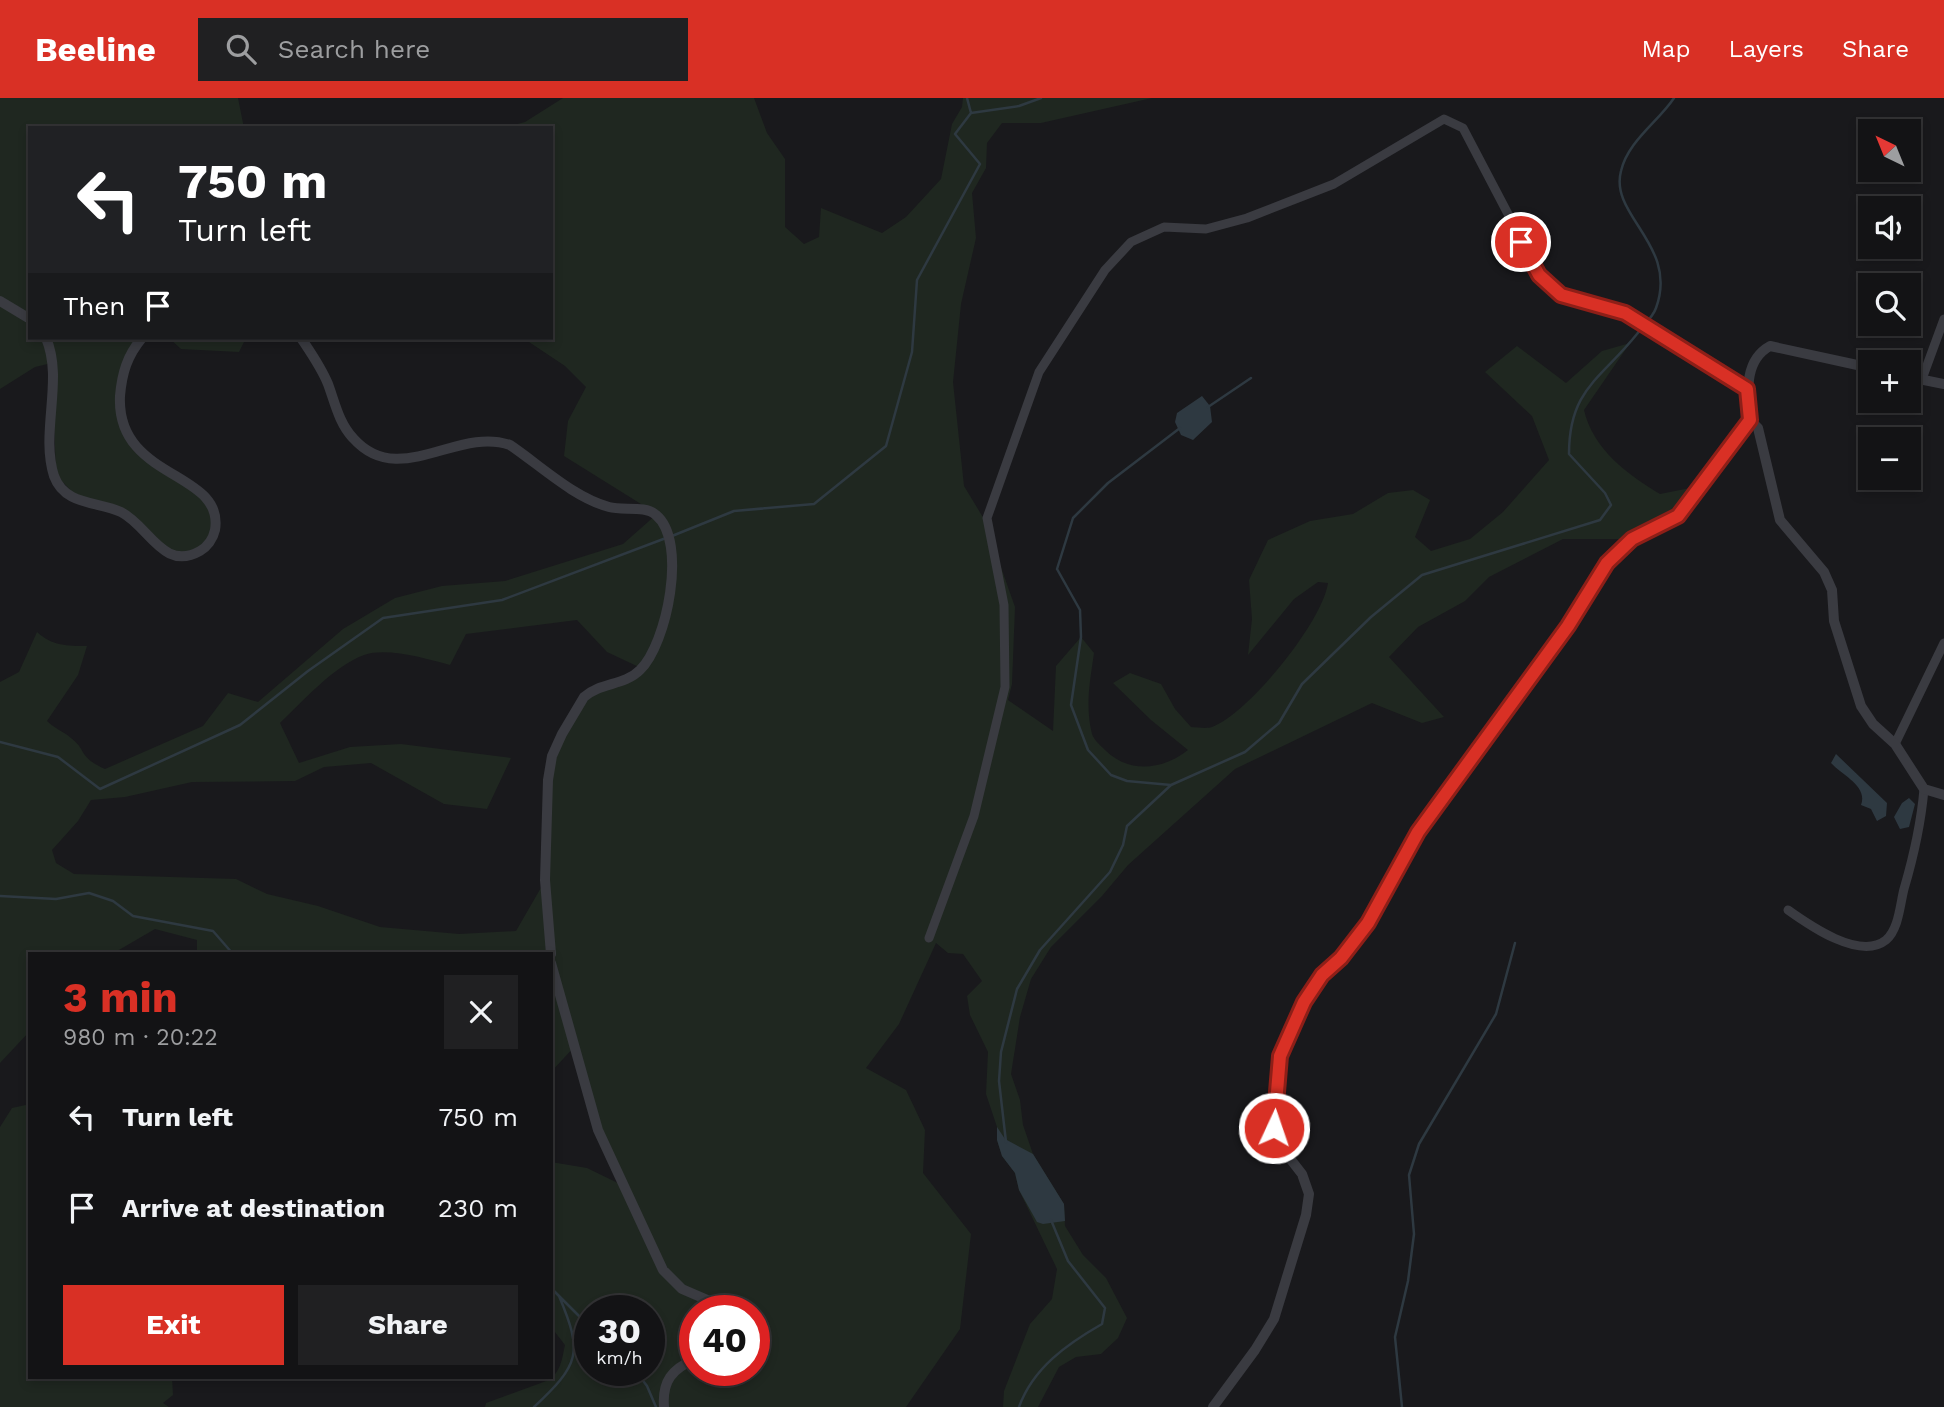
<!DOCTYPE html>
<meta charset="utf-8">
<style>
body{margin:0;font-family:"Work Sans",sans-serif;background:#202022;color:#f1f3f6;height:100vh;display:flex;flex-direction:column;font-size:26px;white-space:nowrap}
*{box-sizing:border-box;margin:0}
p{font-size:23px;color:#9d9ea0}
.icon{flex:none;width:38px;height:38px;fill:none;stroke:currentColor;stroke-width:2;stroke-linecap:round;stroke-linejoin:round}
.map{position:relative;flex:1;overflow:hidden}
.details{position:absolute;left:28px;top:854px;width:525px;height:427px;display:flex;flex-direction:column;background:#131315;border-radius:0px;box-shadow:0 4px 10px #0003,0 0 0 2px #323234}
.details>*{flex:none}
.hud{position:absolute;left:28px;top:28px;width:525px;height:214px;border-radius:0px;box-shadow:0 4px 10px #0003,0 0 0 2px #323234;background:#202124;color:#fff;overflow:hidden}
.needle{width:46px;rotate:317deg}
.buttons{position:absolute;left:1858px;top:21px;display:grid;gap:14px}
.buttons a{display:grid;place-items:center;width:63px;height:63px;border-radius:0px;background:#131315;box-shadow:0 4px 10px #0003,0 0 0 2px #323234;font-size:35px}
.speed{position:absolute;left:574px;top:1197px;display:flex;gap:14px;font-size:35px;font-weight:700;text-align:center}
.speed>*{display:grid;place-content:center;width:91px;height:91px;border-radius:50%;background:#131315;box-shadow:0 4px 10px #0003,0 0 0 2px #323234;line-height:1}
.speed small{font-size:18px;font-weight:400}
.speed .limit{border:10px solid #d22;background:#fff;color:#111}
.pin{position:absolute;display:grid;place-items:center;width:60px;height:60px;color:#fff;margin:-30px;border:4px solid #fff;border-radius:50%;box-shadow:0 2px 7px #0007}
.me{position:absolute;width:77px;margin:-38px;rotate:3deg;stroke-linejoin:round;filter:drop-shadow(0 0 5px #0008)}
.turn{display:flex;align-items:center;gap:24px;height:147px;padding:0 35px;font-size:32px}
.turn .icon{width:91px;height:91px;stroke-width:2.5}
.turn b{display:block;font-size:49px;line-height:60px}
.then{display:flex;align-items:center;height:66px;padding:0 35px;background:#0003;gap:14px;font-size:26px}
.round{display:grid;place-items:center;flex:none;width:74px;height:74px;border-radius:0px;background:#202022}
.headline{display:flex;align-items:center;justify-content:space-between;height:119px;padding:0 35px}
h1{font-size:42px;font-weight:700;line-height:52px;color:#d93025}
.primary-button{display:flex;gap:14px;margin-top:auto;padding:14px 35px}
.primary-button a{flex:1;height:80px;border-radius:0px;background:#d93025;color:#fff;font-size:28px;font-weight:700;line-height:80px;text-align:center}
.primary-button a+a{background:#202022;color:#f1f3f6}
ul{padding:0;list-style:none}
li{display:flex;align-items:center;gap:21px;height:91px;padding:0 35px}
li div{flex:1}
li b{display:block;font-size:26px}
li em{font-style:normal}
header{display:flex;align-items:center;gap:42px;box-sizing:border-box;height:98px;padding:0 35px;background:#d93025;color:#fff}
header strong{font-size:33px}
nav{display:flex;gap:38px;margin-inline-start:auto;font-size:24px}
.search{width:490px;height:63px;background:#202022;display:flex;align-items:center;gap:18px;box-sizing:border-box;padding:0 24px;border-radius:0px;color:#9d9ea0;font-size:26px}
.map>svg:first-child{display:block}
</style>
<header>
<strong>Beeline</strong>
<div class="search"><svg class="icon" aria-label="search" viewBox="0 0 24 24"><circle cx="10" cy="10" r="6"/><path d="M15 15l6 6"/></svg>Search here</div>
<nav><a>Map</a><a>Layers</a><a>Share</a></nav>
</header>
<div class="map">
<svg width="1944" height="1309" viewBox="0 0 1944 1309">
<rect width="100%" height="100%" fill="#19191c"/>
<path fill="#1f2720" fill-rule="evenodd" d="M0 0H238L244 30H30V240H141L133 250 121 301 135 347 201 393 216 430 198 453 171 455 143 428 79 401 56 377 52 265 35 269 0 291Z
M563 0H754L767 35 785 61V129L804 146 819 139 821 110 882 135 906 119 941 81 952 26 962 9 963 0H1152L1041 25H1002L987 45 986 70 972 95 976 140 961 206 953 284 964 388 984 421 1015 509 1012 586 1008 602 1053 633 1056 568 1081 539 1094 555C1090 583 1085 608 1092 636 1094 642 1100 647 1105 652 1129 676 1163 672 1188 652L1151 622 1113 585 1130 575 1161 586 1175 611 1191 629C1197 629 1206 631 1212 629 1249 615 1323 523 1328 485L1318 484 1294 501 1248 557 1252 521 1249 482 1268 442 1310 423 1353 416 1388 395 1413 392 1430 402 1415 439 1431 453 1470 441 1503 414 1549 362 1532 318 1485 274 1517 248 1566 285 1602 253 1630 245 1584 312C1593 351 1627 376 1660 396L1700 388 1688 408 1632 441H1563L1489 479 1465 503 1418 529 1389 559 1444 619 1422 625 1372 605 1235 671 1128 767 1102 798 1051 849 1031 881 1020 919 1011 976 1020 1002 1023 1027 1033 1056 1064 1106 1065 1128 1083 1157 1106 1180 1127 1220 1118 1240 1101 1256 1076 1259 1059 1269 1038 1309H1003L1004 1293 1030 1226 1052 1201 1057 1171 1019 1092 1015 1075 1002 1058 997 1042V1029L986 996 988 954 970 917 967 898 982 883 963 856 948 855 936 845 899 926 866 970 906 992 925 1032 923 1075 971 1136 960 1231 906 1309H485L486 1305 549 1282C561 1273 562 1261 565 1247L551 1229V1064L587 1070 624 1088 599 1030 576 947 551 974V856H197V842L155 831 112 856H30V933L0 965V584L19 574 37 534C52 548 67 548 87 548L78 577 47 623C55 631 63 633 71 640 87 652 78 659 105 671L203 628 228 595 258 604 343 531 395 500 442 488 505 483 623 446 657 416 564 358 568 323 586 289 565 268 523 240H551V30H502L525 24ZM577 522 607 554 641 570 584 599 552 658 546 781 516 833 459 836 380 829 318 808 267 796 236 781 74 776 56 765 52 752 78 723 91 702 125 699 192 684 295 683 324 669 371 665 444 706 487 711 511 660 401 646 350 649 299 665 280 625C303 603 334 568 364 557 387 549 427 561 450 567L466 536ZM590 1213H649V1272H590ZM695 1213H754V1272H695Z
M169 240H246L239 254 181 251Z
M30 1006V1279H172L173 1297 163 1305 169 1309H0V1029L12 1010Z"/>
<path fill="#2e3941" d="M1202 298 1210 308 1212 324 1193 342 1181 337 1175 324 1177 315Z
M1836 656 1887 705 1886 718 1877 723 1871 711 1861 707C1868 688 1843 678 1831 665Z
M1909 700 1915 706 1909 729 1900 731 1894 719 1902 705Z
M997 1029 1005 1041 1033 1056 1064 1106 1065 1123 1043 1126 1037 1124 1019 1092 1015 1075 1002 1058 997 1042Z"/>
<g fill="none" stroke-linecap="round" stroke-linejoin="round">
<path stroke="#2e3941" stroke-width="2.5" d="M967 0 971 15
M1208 309 1251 280
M672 438 734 413 814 406 886 348 912 254 917 182 980 66 955 36 971 15 1019 8 1041 0
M0 644 58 659 100 691 240 627 308 573 383 520 502 502 666 440
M1171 687 1127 683 1111 677 1088 652 1071 607 1081 539 1080 512 1057 471 1073 420 1108 385 1180 330
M0 798 56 801 89 795 113 803 133 818 213 833 233 856
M1006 1044 999 983 1001 954 1017 891 1040 852 1110 774 1123 747 1127 728 1171 687 1245 654 1279 625 1302 586 1371 519 1422 477 1600 422 1611 407 1605 395 1569 356C1569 291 1601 281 1637 236 1643 228 1653 219 1656 210 1679 147 1609 118 1621 73 1628 43 1658 24 1674 0
M551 1190 590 1229
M635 1272 647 1288 656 1309
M534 1309C580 1266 583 1255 559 1198
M1019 1309C1033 1270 1067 1246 1102 1226L1105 1210 1068 1163 1051 1122
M1402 1309 1395 1239 1408 1183 1414 1136 1409 1077 1419 1046 1496 916 1515 845"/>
<path stroke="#3a3b41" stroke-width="9" d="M1922 281 1944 221
M1895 646 1944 545
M1788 812C1809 827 1860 863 1886 842 1899 831 1900 806 1904 791 1914 757 1921 726 1924 691
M929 840 974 718 1005 589 1004 507 987 420 1039 274 1105 172 1131 144 1164 129 1206 131 1247 120 1334 86 1444 21 1463 30 1540 177 1561 197 1625 215 1747 291"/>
<path stroke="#3a3b41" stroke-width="10" d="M0 203 30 221
M46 240C64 282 40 334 54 378 65 408 98 403 121 414 149 428 163 474 200 453 207 449 213 441 215 432 225 372 116 383 120 298 122 275 127 258 142 240
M301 240C311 255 321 269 328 286 335 305 339 325 353 340 399 392 457 328 510 347 541 368 573 399 609 409 623 413 645 407 656 417 688 443 667 546 640 572 624 588 601 584 584 599L562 636 552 658 548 682 545 782 551 856
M1909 279 1944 286
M1750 322 1758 330 1780 422 1824 474 1832 492 1834 523 1861 608 1873 626 1895 646 1924 691 1944 697
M1750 322C1748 296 1743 263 1770 248L1871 270
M551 865 598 1032 663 1172 682 1191 733 1213
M664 1309C662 1283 672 1271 695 1261
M1213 1309 1255 1252 1274 1221 1306 1117 1309 1096 1302 1076 1288 1058 1274 1030 1280 958 1304 904 1322 877 1341 860 1368 825 1418 734 1576 516 1607 465 1632 441 1677 418 1750 322"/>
</g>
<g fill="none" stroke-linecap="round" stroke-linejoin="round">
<g stroke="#8d1f18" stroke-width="18">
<path id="route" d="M1274 1030 1280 958 1304 904 1322 877 1341 860 1368 825 1418 734 1568 528 1607 465 1632 441 1678 418 1750 322 1747 291 1625 215 1561 197 1539 177 1521 144"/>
</g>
<use href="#route" stroke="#d93025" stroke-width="12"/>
</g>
</svg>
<div class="buttons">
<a><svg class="needle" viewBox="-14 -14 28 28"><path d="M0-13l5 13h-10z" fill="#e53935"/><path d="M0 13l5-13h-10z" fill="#9d9ea0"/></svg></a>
<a><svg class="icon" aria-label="sound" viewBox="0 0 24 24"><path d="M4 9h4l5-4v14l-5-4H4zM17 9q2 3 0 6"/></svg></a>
<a><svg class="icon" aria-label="search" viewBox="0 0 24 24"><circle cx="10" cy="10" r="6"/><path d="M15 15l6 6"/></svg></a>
<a>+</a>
<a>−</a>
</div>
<div class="speed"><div>30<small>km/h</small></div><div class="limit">40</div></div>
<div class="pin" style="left:1521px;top:144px;background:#d93025"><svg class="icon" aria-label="arrive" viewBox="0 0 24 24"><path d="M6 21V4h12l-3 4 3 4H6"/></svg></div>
<svg class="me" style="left:1274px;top:1030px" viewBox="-20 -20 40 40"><circle r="17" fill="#d93025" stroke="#fff" stroke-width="3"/><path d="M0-11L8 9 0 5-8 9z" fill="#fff"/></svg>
<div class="hud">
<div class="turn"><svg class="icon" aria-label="left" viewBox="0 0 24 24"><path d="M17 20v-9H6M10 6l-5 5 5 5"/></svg><div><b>750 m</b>Turn left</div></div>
<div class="then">Then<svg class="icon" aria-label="arrive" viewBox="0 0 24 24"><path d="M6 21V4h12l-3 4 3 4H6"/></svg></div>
</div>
<section class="details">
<div class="headline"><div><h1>3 min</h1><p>980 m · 20:22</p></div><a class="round"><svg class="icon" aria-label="close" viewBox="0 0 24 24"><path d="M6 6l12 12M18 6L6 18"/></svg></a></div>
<ul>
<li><svg class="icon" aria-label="left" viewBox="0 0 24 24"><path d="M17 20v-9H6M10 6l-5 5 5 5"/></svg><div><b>Turn left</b></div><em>750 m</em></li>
<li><svg class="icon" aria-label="arrive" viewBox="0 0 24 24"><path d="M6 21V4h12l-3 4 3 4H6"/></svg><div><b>Arrive at destination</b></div><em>230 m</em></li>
</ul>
<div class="primary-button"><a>Exit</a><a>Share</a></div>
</section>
</div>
